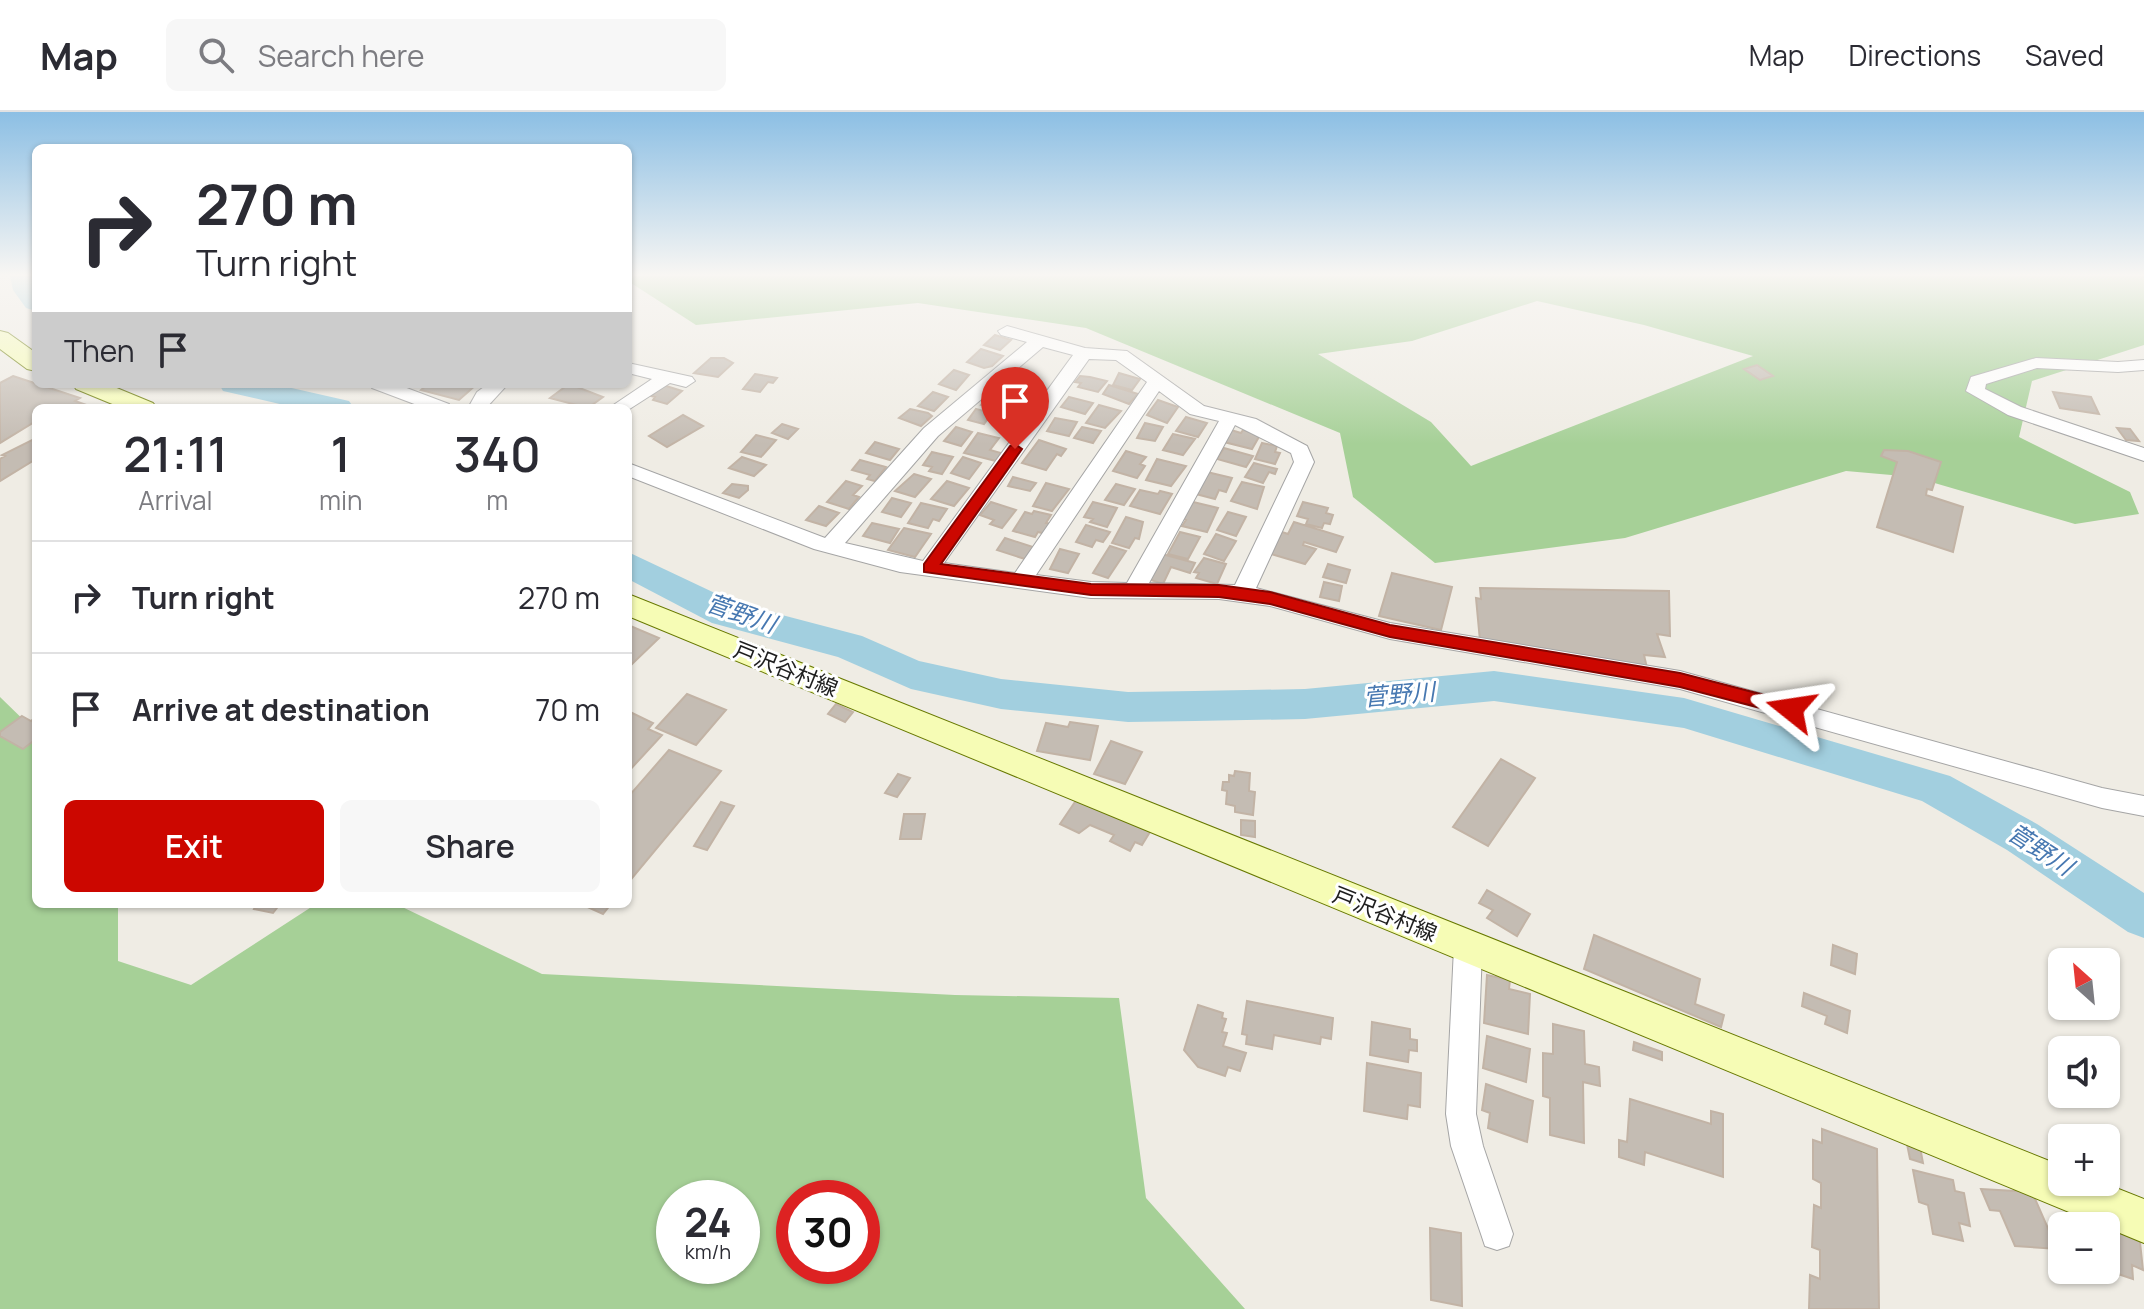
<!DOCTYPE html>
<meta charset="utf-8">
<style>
body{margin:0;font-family:Manrope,"Noto Sans JP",sans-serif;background:#f7f7f7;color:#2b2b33;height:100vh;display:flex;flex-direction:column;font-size:30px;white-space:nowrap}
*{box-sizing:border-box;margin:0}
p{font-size:26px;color:#7c7c81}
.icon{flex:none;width:44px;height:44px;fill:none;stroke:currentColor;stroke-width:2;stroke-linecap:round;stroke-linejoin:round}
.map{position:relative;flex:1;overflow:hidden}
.side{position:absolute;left:32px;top:292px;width:600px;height:504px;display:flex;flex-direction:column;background:#fff;border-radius:12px;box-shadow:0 2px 6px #0004}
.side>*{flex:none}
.top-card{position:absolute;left:32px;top:32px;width:600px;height:244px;border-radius:12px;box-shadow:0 2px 6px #0004;background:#fff;color:#2b2b33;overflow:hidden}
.needle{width:52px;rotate:333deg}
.controls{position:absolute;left:2048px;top:836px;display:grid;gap:16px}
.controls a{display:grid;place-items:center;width:72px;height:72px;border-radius:12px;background:#fff;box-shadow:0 2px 6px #0004;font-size:40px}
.speed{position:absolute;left:656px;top:1068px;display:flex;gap:16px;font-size:40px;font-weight:700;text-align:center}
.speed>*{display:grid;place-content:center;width:104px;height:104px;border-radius:50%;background:#fff;box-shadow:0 2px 6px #0004;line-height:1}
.speed small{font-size:20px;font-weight:400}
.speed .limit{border:12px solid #d22;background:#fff;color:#111}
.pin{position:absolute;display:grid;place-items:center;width:68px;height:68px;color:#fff;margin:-82px -34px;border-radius:50% 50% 50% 0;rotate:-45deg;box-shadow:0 0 8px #0007}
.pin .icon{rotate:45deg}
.me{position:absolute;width:88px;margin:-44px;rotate:285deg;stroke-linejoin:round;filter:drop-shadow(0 0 6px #0008)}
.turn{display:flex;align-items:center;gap:28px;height:168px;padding:0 32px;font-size:36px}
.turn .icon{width:104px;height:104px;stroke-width:2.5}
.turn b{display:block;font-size:56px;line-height:68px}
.then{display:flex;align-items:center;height:76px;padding:0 32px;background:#0003;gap:16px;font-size:30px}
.eta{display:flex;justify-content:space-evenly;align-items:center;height:136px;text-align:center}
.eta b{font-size:48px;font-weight:600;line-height:56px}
.button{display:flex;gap:16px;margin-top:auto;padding:16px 32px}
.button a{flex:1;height:92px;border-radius:12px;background:#cc0700;color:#fff;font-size:32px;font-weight:600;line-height:92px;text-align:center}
.button a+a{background:#f7f7f7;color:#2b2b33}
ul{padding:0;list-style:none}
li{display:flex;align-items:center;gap:24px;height:112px;padding:0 32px;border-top:2px solid #e1e1e2}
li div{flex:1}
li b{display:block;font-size:30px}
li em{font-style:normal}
header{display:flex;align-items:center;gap:48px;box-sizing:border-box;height:112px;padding:0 40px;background:#fff;border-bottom:2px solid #e1e1e2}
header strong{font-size:38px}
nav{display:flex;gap:44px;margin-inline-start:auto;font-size:28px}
.search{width:560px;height:72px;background:#f7f7f7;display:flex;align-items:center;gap:20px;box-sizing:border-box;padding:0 28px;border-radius:12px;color:#7c7c81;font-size:30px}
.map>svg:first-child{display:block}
</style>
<header>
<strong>Map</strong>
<div class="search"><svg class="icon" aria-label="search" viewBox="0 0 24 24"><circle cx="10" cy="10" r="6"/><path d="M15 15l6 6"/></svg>Search here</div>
<nav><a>Map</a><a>Directions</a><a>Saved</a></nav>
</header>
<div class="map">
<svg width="2144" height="1197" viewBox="0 0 2144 1197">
<rect width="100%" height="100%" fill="#efece4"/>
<path fill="#a6d097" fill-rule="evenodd" d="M628 164H2144V233L2032 269 2019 325 2130 380 2139 402 2075 412 1914 365 1846 359 1625 426 1435 451 1353 385 1340 321 1086 216 918 191 696 213 628 169ZM1537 189 1644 213 1753 244 1471 354 1431 310 1318 242 1412 229Z
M0 585 36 620V792H118V849L191 873 316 792H396L542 862 955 883 1119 886 1146 1086 1245 1197H0ZM674 1086H742V1154H674ZM794 1086H862V1154H794Z"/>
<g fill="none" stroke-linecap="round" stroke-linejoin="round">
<path fill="#a2cfdf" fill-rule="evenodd" d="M10 164H36V199L26 196 13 178Z
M219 272H274L349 289 354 296H297L223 279Z
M628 440 736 491 862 524 919 549 1001 567 1128 580 1195 579 1305 577 1494 559 1684 586 1950 664 2037 712 2144 781V826L2128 820 2007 738 1922 689 1684 616 1494 589 1305 607 1195 609 1128 610 1001 597 911 577 838 545 712 511 628 467Z"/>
</g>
<path fill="#c4bcb3" stroke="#c2b3a5" stroke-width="2" d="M995 223 1011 228 1000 238 984 233Z
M981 237 1003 244 992 254 984 256 967 250Z
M711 246H724L733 251 718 265 694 261Z
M1757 253 1773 264 1760 268 1744 257Z
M954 258 969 263 956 278 939 272Z
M1119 261 1140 267 1132 278 1113 273Z
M755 262 777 266 773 271 768 270 760 280 743 277Z
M1011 263 1039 269 1029 284 999 274Z
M13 264 80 286 75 289 95 296H36V309L0 331V271Z
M1080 264 1090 265 1107 269 1098 280 1078 275 1081 271 1075 270Z
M428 272H477L459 288 421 278Z
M569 272 603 285 588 296 550 286Z
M663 273 682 279 667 292 653 288 655 285 651 284Z
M1109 273 1138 282 1129 292 1103 282Z
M992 279 1008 283 997 298 981 293Z
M933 280 948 285 934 299 918 294Z
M2053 280 2091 285 2099 302 2060 296Z
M1069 285 1093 291 1085 302 1061 295Z
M1158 288 1178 295 1167 311 1147 303Z
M1099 293 1121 299 1105 316 1086 311Z
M910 297 928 301 932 304 921 314 899 306Z
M976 297 992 301 984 312 968 308Z
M683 303 703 314 667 335 649 324Z
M1186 305 1207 311 1198 325 1176 319Z
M1055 306 1077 310 1069 324 1047 319Z
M1145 311 1163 315 1155 329 1137 326Z
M782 312 798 317 788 327 772 321Z
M956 315 972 320 961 334 944 329Z
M1082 315 1101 319 1093 331 1074 326Z
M2117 316 2130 317 2139 329 2126 328Z
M1231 318 1241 321 1243 318 1260 323 1252 337 1224 330Z
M978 321 999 326 990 338 1001 341 996 349 964 341Z
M1173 322 1195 327 1183 343 1163 338Z
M756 323 776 328 761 345 741 340Z
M36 326V347L0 369V347L5 344 2 343Z
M1039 328 1066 337 1061 344 1057 342 1046 358 1022 351Z
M875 330 899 337 890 348 866 341Z
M1262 331 1277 334 1275 340 1280 341 1275 352 1255 347Z
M1224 336 1253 344 1246 355 1217 347Z
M1884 338 1908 339 1941 350 1932 378 1927 377 1926 383 1963 395 1953 440 1877 415 1897 350 1881 344Z
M1126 339 1146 345 1140 352 1145 354 1137 366 1113 359Z
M932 340 953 345 942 362 929 359 932 355 923 353Z
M742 345 766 353 754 364 729 356Z
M963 345 981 351 969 367 951 361Z
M1157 347 1186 354 1171 374 1146 368Z
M860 348 886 355 875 369 867 367 870 363 852 358Z
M1254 351 1277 357 1275 362 1269 360 1263 371 1245 365Z
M1207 360 1232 366 1226 380 1219 378 1215 387 1196 382Z
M914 362 931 367 915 385 895 379Z
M1013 365 1036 371 1030 379 1008 374Z
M846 369 862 374 853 383 859 385 849 397 827 390Z
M947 369 969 376 954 394 931 387Z
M1242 370 1264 375 1257 397 1231 389Z
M1046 371 1069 377 1052 399 1033 394Z
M732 372 748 374V378L739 386 723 381Z
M1116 372 1135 377 1124 393 1105 388Z
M1140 378 1158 382 1160 379 1172 382 1160 402 1130 394Z
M892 386 911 391 901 405 882 400Z
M1189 389 1218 396 1207 420 1182 414 1186 408 1180 406Z
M991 390 1016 398 1002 416 990 412 994 408 980 403Z
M1093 390 1117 396 1107 415 1090 410 1093 407 1084 405Z
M1303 390 1328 396 1326 401 1333 403 1330 412 1324 411 1322 416 1306 412 1308 407 1297 404Z
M921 391 947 397 939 409 933 407 928 416 908 411Z
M819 394 839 401 826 414 806 408Z
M1034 399 1051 403 1046 411 1052 412 1046 422 1038 420 1035 425 1013 419 1025 400 1032 402Z
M1228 400 1246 405 1236 424 1217 418Z
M1126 405 1143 410 1139 427 1135 426 1129 436 1112 431Z
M1294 410 1343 425 1336 440 1304 430 1303 433 1316 437 1305 452 1271 442 1282 420 1288 422Z
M872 411 899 417 890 431 863 424Z
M1086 413 1110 420 1103 430 1096 428 1092 435 1076 430Z
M904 416 931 422 915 445 888 438Z
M1180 420 1200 425 1188 447 1168 442Z
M1216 422 1236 429 1224 449 1204 442Z
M1005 426 1033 435 1025 447 997 438Z
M1110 434 1126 439 1108 466 1093 461Z
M1060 437 1079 442 1068 461 1050 457Z
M1162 442 1195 451 1190 461 1171 455 1163 472 1148 467Z
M1204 446 1226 452 1217 472 1196 466 1199 461 1194 460Z
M1328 452 1350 458 1346 471 1323 465Z
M1392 461 1452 475 1441 518 1379 504Z
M1324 470 1342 474 1339 489 1320 485Z
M1480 476 1669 479 1670 524 1657 522 1665 545 1644 543 1647 556 1480 529 1476 486 1481 487Z
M628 513 659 526 628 556Z
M687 582 726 598 696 633 656 616Z
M836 592 853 600 845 610 828 602Z
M628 599 653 611 648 617 662 623 628 660Z
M22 604 31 609 36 605V627L23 637 0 624V620Z
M1070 610 1098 614 1090 648 1037 639 1046 611 1068 615Z
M1111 629 1142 640 1125 672 1094 662Z
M669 638 721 659 628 771V685Z
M1501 647 1535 666 1488 734 1453 715Z
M1235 659 1250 661 1249 679 1255 680 1253 703 1235 700V694L1226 692 1227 679 1222 678 1223 670H1229V663L1234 664Z
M898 662 910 666 897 685 885 681Z
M1077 687 1153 715 1142 733 1135 730 1130 739 1110 729 1114 723 1090 713 1079 721 1060 712Z
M721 690 734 694 707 738 694 734Z
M904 702H925L921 727H900Z
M1241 708 1255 709V725L1241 723Z
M1487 778 1530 802 1517 824 1487 806 1493 798 1479 791Z
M257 792H280L273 801 254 797Z
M581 792H611L603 802Z
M1594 823 1700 867 1695 892 1724 903 1721 915 1584 857Z
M1833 833 1857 842 1855 862 1831 853Z
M1487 863 1510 868 1509 877 1530 882 1528 922 1484 911Z
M1804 881 1850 899 1847 921 1825 912 1827 904 1802 894Z
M1247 889 1333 906 1331 927 1321 925 1320 932 1274 923 1272 937 1246 932 1247 923 1242 922Z
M1198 893 1223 901 1222 906 1226 907 1222 920 1227 921 1223 934 1246 941 1240 959 1228 955 1225 964 1198 955 1184 938Z
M1372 910 1410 917V927L1417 928V939L1409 938 1408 950 1370 943Z
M1553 912 1584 919 1585 952 1599 955 1600 974 1583 970 1584 1031 1550 1023V986L1543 984V941L1553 942Z
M1487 924 1530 937 1526 970 1483 956Z
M1634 930 1662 940V948L1633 938Z
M1367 951 1421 961 1420 995 1408 993 1407 1007 1364 999Z
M1486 972 1533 989 1527 1030 1488 1016 1490 1001 1482 998Z
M1630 987 1711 1012V999L1723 1002V1065L1645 1040 1644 1053 1619 1045V1028L1627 1030Z
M1822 1017 1877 1037 1879 1197H1809L1810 1163 1820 1167V1138L1812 1135 1814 1093 1821 1096V1071L1813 1067V1028L1822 1031Z
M1907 1032 1920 1035 1923 1051 1910 1047Z
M1913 1058 1953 1068 1955 1079 1964 1081 1970 1114 1959 1111 1963 1129 1933 1122 1928 1093 1919 1090Z
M1981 1077 2032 1080 2057 1137 2015 1134 2000 1099 1990 1098Z
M2094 1103 2139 1121 2143 1158 2132 1153 2133 1167 2115 1161V1166L2098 1159 2106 1158V1114H2095Z
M1430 1116 1461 1121 1462 1194 1431 1188Z"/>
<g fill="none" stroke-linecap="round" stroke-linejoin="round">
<g stroke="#a5a5a5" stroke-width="2">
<path id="street" d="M1007 214 1085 236 1127 239 1204 294 1256 307 1307 334 1314 350 1256 476 1390 511 1680 559 2102 676 2144 684V704L2102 696 1680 577 1390 527 1270 494 1219 487 1091 486 900 460 814 437 628 364V351L825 426 924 316 1027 230 1001 223 998 219ZM1043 235 1073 243 923 449 845 431 938 324ZM1089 247 1116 248 1147 270 1015 461 944 451ZM1159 279 1190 302 1219 309 1127 471 1091 470 1036 463ZM1235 313 1291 341 1294 350 1235 473 1149 471Z
M2036 246 2118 250 2144 248V258L2118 260 2037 256 1986 272 1985 277 2021 295 2144 336V349L2008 303 1966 279 1971 265Z
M628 251 692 265 695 269 686 275 670 271 628 298 609 296 652 267 628 261Z
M370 272H396L449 292 451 296H425L372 276Z
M488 272H508L486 296H468L477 280Z
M1468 823 1478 827 1482 836 1476 1002 1483 1034 1513 1122 1509 1134 1497 1138 1485 1134 1481 1122 1451 1034 1446 1002 1454 836 1458 827Z"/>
</g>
<g stroke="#687901" stroke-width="2">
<path id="secondary" d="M0 219 8 221 36 241V259L27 257 0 237Z
M73 272H107L153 291 157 296H122L76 277Z
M628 482 2062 1054V1070H2101L2144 1087V1131L628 504Z"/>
</g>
<use href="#street" fill="#fff" fill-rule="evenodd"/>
<use href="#secondary" fill="#f6fcb5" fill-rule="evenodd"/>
</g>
<linearGradient id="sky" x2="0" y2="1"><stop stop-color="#8cbfe4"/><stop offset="0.49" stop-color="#f8f6f3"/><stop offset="1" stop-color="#f8f6f3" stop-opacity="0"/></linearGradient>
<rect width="2144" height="332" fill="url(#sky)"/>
<path fill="#cc0700" stroke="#850500" stroke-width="2" d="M1015 332 1022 337 941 452 1091 472 1219 473 1270 480 1390 513 1680 561 1791 590 1800 597 1791 604 1680 575 1390 525 1270 492 1219 485 1091 483 924 460V452L1010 334Z"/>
<g text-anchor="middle" stroke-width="6" stroke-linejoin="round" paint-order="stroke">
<g font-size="22" fill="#1e1e1e" stroke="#fff">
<text transform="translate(786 557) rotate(22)" y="8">戸沢谷村線</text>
<text transform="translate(1385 802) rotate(22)" y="8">戸沢谷村線</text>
</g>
<g font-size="24" font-style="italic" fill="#4778b1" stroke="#fff">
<text transform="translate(741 502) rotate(19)" y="8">菅野川</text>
<text transform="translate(1399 583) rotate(-5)" y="8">菅野川</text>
<text transform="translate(2040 738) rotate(33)" y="8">菅野川</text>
</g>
</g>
</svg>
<div class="controls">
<a><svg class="needle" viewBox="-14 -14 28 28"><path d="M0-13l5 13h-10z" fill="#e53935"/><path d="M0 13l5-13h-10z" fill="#7c7c81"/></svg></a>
<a><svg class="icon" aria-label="sound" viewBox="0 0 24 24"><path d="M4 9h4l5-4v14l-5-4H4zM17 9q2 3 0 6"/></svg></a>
<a>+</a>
<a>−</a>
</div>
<div class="speed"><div>24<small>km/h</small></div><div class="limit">30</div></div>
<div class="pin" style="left:1015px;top:337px;background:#d93025"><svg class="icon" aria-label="arrive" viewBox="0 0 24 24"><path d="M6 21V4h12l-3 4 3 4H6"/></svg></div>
<svg class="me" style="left:1791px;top:597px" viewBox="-20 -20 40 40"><path d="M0-17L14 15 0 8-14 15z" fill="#cc0700" stroke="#fff" stroke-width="4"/></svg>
<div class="top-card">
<div class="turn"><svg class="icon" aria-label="right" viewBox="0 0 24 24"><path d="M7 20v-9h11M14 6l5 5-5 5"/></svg><div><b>270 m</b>Turn right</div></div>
<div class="then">Then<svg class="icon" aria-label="arrive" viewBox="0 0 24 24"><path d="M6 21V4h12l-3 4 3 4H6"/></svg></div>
</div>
<section class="side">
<div class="eta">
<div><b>21:11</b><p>Arrival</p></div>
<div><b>1</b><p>min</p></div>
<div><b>340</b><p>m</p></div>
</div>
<ul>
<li><svg class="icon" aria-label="right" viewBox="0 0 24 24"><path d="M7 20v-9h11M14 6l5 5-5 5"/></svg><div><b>Turn right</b></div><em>270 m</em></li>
<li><svg class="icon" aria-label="arrive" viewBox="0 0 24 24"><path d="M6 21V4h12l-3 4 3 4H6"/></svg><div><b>Arrive at destination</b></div><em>70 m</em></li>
</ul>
<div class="button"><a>Exit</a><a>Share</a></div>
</section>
</div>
